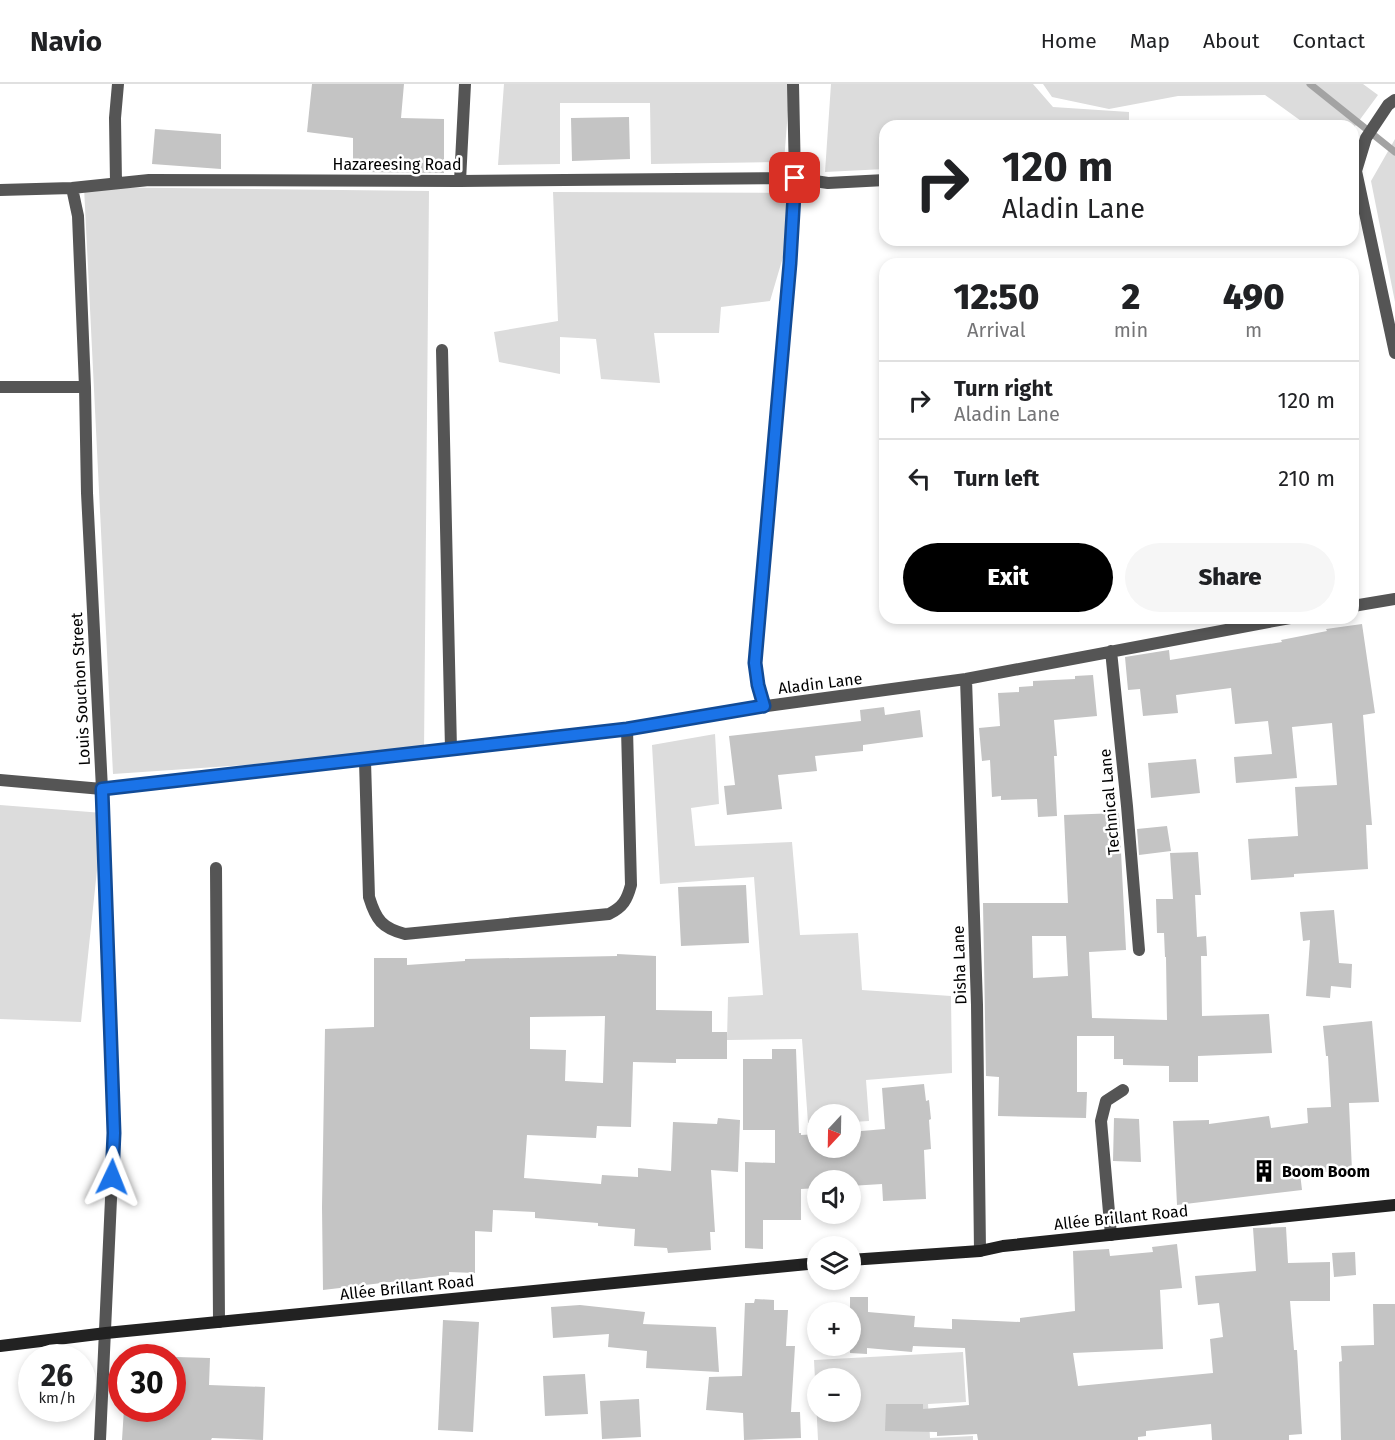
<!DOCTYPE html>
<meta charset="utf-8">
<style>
body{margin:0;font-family:"Fira Sans",sans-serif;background:#f6f6f6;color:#202124;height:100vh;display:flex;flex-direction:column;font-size:22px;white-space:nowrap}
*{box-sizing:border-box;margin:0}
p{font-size:20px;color:#757577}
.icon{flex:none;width:33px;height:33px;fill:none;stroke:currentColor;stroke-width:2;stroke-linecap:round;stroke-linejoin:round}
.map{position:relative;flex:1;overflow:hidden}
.details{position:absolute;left:879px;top:174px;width:480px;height:366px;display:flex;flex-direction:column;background:#fff;border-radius:18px;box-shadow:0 3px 9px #0003}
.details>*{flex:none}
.hud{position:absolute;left:879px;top:36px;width:480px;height:126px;border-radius:18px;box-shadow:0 3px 9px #0003;background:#fff;color:#202124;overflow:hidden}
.needle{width:39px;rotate:202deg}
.controls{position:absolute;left:807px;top:1020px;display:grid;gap:12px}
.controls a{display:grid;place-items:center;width:54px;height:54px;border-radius:50%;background:#fff;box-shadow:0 3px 9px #0003;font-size:30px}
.speed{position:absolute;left:18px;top:1260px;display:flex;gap:12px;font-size:30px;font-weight:700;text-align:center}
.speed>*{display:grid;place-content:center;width:78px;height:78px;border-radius:50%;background:#fff;box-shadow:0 3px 9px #0003;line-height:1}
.speed small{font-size:15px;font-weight:400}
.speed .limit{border:9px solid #d22;background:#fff;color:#111}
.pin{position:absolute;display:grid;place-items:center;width:51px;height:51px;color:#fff;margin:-26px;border-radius:12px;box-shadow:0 3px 9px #0006}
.me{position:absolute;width:66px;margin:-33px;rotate:2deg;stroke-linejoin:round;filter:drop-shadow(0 0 4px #0008)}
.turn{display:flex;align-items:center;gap:21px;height:126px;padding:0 24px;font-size:27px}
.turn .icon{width:78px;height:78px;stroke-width:2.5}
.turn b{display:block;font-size:42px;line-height:51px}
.eta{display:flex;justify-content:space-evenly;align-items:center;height:102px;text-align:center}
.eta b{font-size:36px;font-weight:800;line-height:42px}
.primary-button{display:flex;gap:12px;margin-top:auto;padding:12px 24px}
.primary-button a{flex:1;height:69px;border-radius:36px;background:#000;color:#fff;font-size:24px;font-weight:800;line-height:69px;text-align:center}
.primary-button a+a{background:#f6f6f6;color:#202124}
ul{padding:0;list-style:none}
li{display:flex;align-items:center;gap:18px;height:78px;padding:0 24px;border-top:2px solid #e0e0e0}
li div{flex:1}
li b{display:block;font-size:22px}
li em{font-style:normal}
header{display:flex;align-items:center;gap:36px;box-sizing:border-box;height:84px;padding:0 30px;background:#fff;border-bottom:2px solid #e0e0e0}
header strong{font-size:28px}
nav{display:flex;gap:33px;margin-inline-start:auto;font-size:21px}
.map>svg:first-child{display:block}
</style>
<header>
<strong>Navio</strong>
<nav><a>Home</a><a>Map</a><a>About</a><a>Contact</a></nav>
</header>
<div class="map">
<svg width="1395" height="1356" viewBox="0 0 1395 1356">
<rect width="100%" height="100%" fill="#fff"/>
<path fill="#dcdcdc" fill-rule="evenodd" d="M504 0H790L784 78 651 80 650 19H560V80L498 81Z
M831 0H1033L1053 23 1129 28V42H885V85L825 88Z
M1043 0H1363L1378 11 1353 45V42H1308L1265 11 1178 12 1109 25 1052 13Z
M1395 55V218L1371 97Z
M84 103 429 107 424 669 113 690Z
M553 108 802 109 770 217 721 223 719 249H654L660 299 601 295 596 255 560 253V290L499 278 494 248 558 237Z
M715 650 719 720 691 724 695 762 792 758 800 851 858 849 862 906 951 912 952 989 866 996 869 1037 851 1038 850 1030H818L817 1039H808L802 955 727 956 728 913 763 911 754 793 660 800 652 661Z
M0 721 103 729 81 938 0 935Z
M963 1268 966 1318 928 1320 930 1354 973 1352V1356H818L814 1276ZM818 1294H850V1328H818Z"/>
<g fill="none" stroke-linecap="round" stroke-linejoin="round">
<path stroke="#a3a3a3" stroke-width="7" d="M1310 0 1395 68"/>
</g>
<path fill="#c4c4c4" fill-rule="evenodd" d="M312 0H404L401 34 444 35V89L353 88V54L307 48Z
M629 33 630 75 572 77 571 34Z
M155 45 221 50V85L152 80Z
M1362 540 1375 629 1363 631 1372 741H1366L1368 785 1294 790V793L1251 796 1248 755 1298 752 1295 703 1337 701 1332 639 1292 643 1297 694 1236 699 1234 673 1272 670 1268 637 1235 640 1231 604 1176 611 1178 629 1143 632 1140 605 1128 606 1125 573 1169 566 1170 576 1282 558 1281 556 1327 547 1326 545Z
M1093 591 1097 632 1054 636 1057 672H1054L1057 732 1038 733 1037 715 1001 716V712L992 713 990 676 982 677 979 644 1000 642 998 609 1019 608V603L1033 602V597L1075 595V592Z
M884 623 885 631 920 626 923 653 863 661V667L815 672 817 687 778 691 782 725 727 731 724 702 735 701 729 652 861 637 860 626Z
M1196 675 1200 709 1151 714 1148 679Z
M1119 729 1126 866 1089 868 1092 934 1167 936 1166 873H1165L1164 849H1157L1156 815H1173L1170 769 1198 768 1201 811H1195L1197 853 1206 852 1207 872H1201L1202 932 1269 930 1272 969 1198 972V998H1169V982L1123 981V975H1114V952H1077V1008H1087L1086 1034 998 1032 999 993 986 992 983 819H1068L1064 731ZM1032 852H1066L1068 892 1033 894Z
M1167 742 1171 767 1139 771 1137 745Z
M746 801 749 859 681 862 678 803Z
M1334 826 1339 879 1352 880 1351 904 1331 902 1330 914 1306 912 1310 856 1303 857 1300 828Z
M617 870 656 872V926L712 927V948H727V975H676V979L633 978 631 1043 597 1042 596 1054 527 1051 524 1094 601 1100 602 1091 638 1093V1084L671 1087 673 1038 717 1040 718 1034 740 1036 738 1088 711 1086 715 1148H710L711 1166 668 1169 667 1164 634 1162 635 1145 598 1142V1139L535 1134V1128L493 1126 492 1148 475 1147V1189L449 1188V1191L323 1206 322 1123 325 945 374 943V874H407V881L465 877V875L617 872ZM605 932 603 999 565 997 566 966 530 965V933Z
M1372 937 1379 1018 1349 1019 1352 1087 1300 1089 1302 1106 1177 1121 1173 1037 1209 1036V1040L1269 1032 1271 1044 1308 1039 1307 1024 1331 1023 1328 972H1326L1323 942Z
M772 965H796L799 1049H801V1051L818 1050V1064H850V1048L885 1045 882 1004 924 1000 926 1017 929 1016 931 1035 929 1036 931 1065 924 1066 926 1115 883 1117 882 1100 850 1102V1096H818V1104L801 1105V1136H763V1165L745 1164V1078L775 1079V1046H743V975H772Z
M1114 1034 1139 1035 1141 1078 1113 1077Z
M1286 1143 1288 1179 1330 1178V1217H1290L1294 1266H1297L1302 1350 1289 1351V1356H1212L1211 1340 1146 1347V1352L1138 1353V1356H978L977 1350 937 1352V1348L885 1347 886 1320H923V1325L969 1321 965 1264 913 1262 912 1268 867 1264V1270L850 1269V1213H868V1228L915 1232 914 1243 952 1245V1235L1020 1238V1234L1075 1227 1073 1167 1109 1165 1110 1172 1153 1168 1152 1163 1177 1160 1182 1204 1160 1206 1163 1265 1073 1269 1078 1302 1213 1289 1210 1255 1223 1253 1219 1219 1198 1221 1195 1192 1256 1187 1253 1144Z
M1355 1168 1356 1191 1334 1193 1332 1169Z
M755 1215 774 1216V1226H788L786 1262H795L791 1328H800L801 1354 744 1356 743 1329 706 1326 709 1293 742 1292 745 1219H754Z
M1373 1220H1395V1356H1341L1339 1278 1342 1277 1341 1262 1374 1261Z
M580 1221 645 1228 643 1240 716 1243 719 1288 646 1284 647 1267 608 1263 609 1250 553 1254 551 1223Z
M443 1236 479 1238 473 1348 438 1346Z
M176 1273 210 1274 209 1301 265 1303 263 1356 212 1354 211 1356H122L124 1324H174Z
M585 1290 588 1330 545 1332 543 1292Z
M639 1315 641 1353 602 1355 600 1317Z"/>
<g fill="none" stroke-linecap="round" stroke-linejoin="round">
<path stroke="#555" stroke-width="12" d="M1356 87 1395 269
M1356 87 1366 54 1388 21 1395 16
M460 97 465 0
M116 99 115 34 118 0
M72 104 78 132 85 303 87 409 102 705 114 1049 100 1356
M0 106 72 104 149 96 460 97 795 94 828 99 885 96
M442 266 451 665
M0 303H85
M1353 522 1395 515
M1111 567 1127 722 1139 866
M966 595 977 921 980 1167
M764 622 758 601 755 579 790 179 795 94 793 0
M365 677 369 813C376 836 382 844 405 850L609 830C623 823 627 816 631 801L627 645
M0 696 102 705 627 645 752 624 966 595 1290 534
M216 784 219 1238
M1111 1151 1101 1037 1106 1017 1123 1006"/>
<path stroke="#222" stroke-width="12" d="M850 1176 980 1167 1003 1162 1395 1121
M0 1262 106 1249 818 1179"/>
</g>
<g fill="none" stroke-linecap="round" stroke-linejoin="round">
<g stroke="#114b97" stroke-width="15">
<path id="route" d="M112 1093 114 1049 102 705 627 645 764 622 758 601 755 579 790 179 795 94"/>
</g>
<use href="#route" stroke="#1a73e8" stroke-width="10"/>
</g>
<defs>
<g id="building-bare" transform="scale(1.8)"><path d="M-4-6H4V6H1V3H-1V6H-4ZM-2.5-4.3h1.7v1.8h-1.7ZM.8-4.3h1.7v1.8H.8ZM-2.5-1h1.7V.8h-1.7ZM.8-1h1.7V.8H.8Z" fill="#000" stroke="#fff" stroke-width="2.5" paint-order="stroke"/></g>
</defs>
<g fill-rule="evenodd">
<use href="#building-bare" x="1264" y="1087"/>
</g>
<g text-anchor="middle" stroke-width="5" stroke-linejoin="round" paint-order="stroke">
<g font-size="16" fill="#000" stroke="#fff">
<text x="397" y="86">Hazareesing Road</text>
<text transform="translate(820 599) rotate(-7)" y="6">Aladin Lane</text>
<text transform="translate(80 605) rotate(-93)" y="6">Louis Souchon Street</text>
<text transform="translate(1109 718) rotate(-95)" y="6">Technical Lane</text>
<text transform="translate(959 881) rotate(-92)" y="6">Disha Lane</text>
<text transform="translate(1121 1133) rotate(-6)" y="6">Allée Brillant Road</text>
<text transform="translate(407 1203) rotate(-6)" y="6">Allée Brillant Road</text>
</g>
<g font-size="16" font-weight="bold" fill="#000" stroke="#fff" text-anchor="start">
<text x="1282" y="1093">Boom Boom</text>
</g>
</g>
</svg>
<div class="controls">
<a><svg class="needle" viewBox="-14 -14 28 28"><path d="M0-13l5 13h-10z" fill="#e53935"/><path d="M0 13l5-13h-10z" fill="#757577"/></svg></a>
<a><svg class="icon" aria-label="sound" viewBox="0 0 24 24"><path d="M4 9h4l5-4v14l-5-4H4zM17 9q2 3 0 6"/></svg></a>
<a><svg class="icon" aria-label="layers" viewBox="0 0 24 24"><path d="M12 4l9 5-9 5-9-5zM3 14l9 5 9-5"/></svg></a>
<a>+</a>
<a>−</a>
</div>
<div class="speed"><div>26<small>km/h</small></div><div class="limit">30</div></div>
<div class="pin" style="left:795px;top:94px;background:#d93025"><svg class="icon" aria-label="arrive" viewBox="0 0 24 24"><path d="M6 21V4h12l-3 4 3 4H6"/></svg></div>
<svg class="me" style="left:112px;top:1093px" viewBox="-20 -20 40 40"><path d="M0-17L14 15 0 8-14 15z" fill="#1a73e8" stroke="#fff" stroke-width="4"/></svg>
<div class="hud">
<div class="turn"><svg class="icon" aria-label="right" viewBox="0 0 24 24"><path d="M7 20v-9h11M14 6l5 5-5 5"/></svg><div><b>120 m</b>Aladin Lane</div></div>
</div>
<section class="details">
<div class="eta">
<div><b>12:50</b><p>Arrival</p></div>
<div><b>2</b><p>min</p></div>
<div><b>490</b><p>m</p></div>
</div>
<ul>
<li><svg class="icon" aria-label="right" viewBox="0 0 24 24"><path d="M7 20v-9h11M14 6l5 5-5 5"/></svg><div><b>Turn right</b><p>Aladin Lane</p></div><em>120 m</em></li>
<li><svg class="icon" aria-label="left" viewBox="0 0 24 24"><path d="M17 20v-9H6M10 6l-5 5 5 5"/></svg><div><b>Turn left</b></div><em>210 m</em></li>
</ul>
<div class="primary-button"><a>Exit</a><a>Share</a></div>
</section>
</div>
